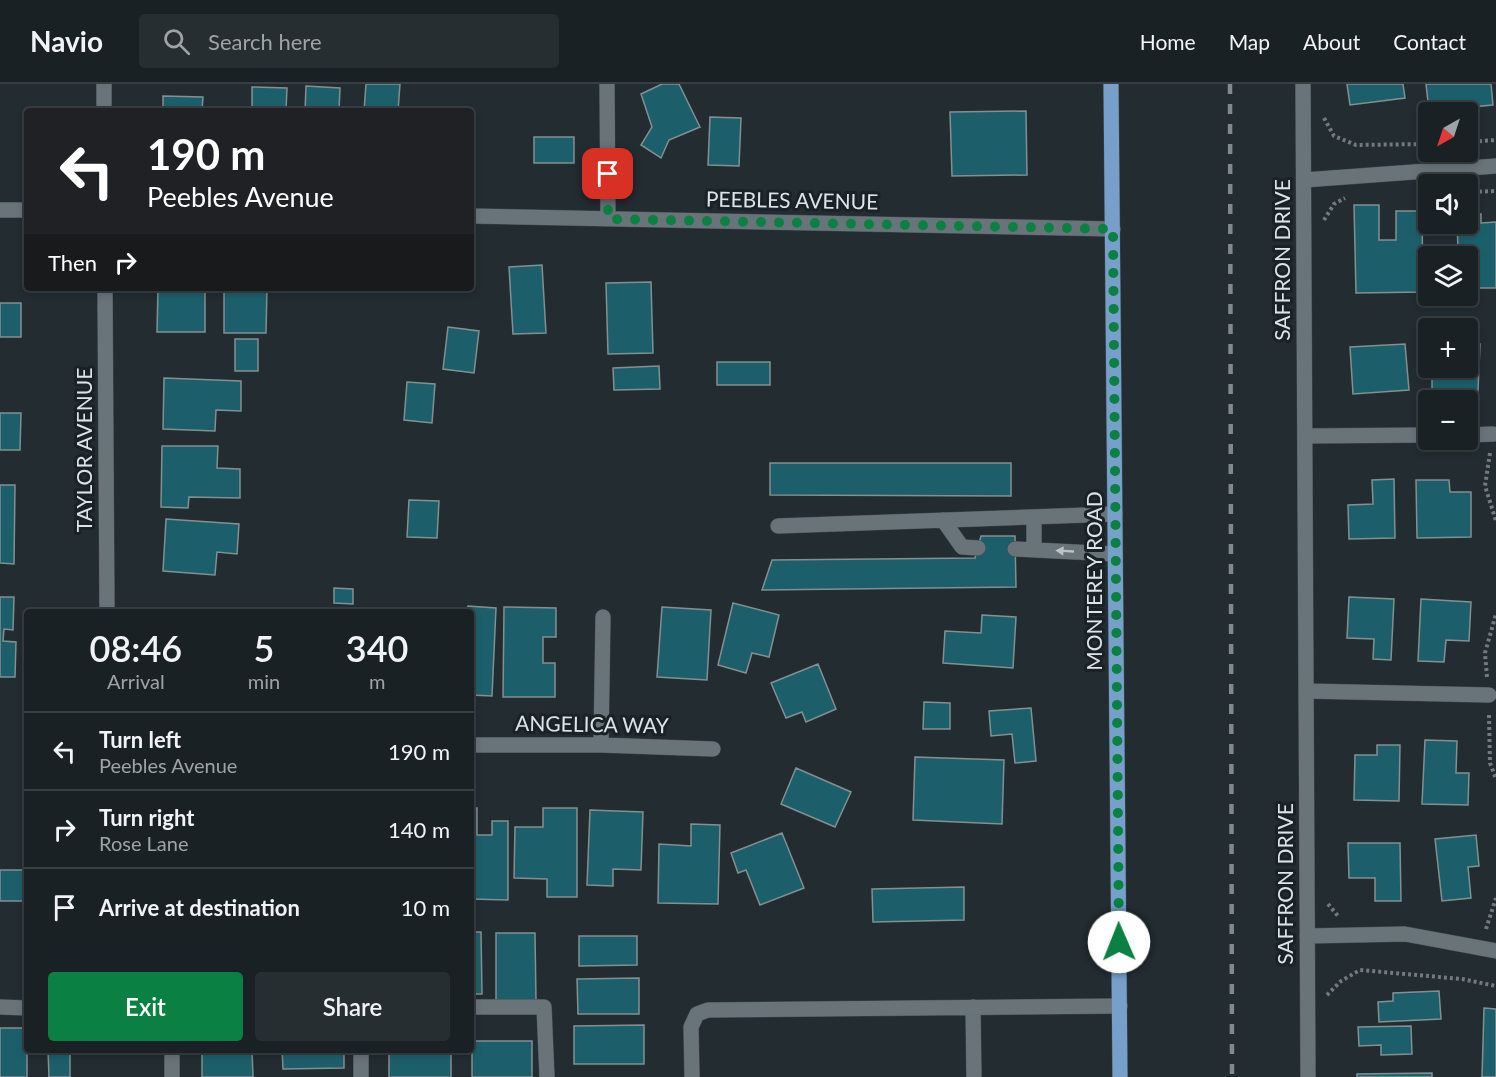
<!DOCTYPE html>
<meta charset="utf-8">
<style>
body{margin:0;font-family:Lato,sans-serif;background:#272e32;color:#f1f3f6;height:100vh;display:flex;flex-direction:column;font-size:22px;white-space:nowrap}
*{box-sizing:border-box;margin:0}
p{font-size:20px;color:#9fa3a7}
.icon{flex:none;width:33px;height:33px;fill:none;stroke:currentColor;stroke-width:2;stroke-linecap:round;stroke-linejoin:round}
.map{position:relative;flex:1;overflow:hidden}
.sheet{position:absolute;left:24px;top:525px;width:450px;height:444px;display:flex;flex-direction:column;background:#1a2125;border-radius:6px;box-shadow:0 3px 9px #0003,0 0 0 2px #383e42}
.sheet>*{flex:none}
.top-card{position:absolute;left:24px;top:24px;width:450px;height:183px;border-radius:6px;box-shadow:0 3px 9px #0003,0 0 0 2px #383e42;background:#202124;color:#fff;overflow:hidden}
.needle{width:39px;rotate:219deg}
.tools{position:absolute;left:1418px;top:18px;display:grid;gap:12px}
.tools a{display:grid;place-items:center;width:60px;height:60px;border-radius:6px;background:#1a2125;box-shadow:0 3px 9px #0003,0 0 0 2px #383e42;font-size:30px}
.pin{position:absolute;display:grid;place-items:center;width:51px;height:51px;color:#fff;margin:-26px;border-radius:12px;box-shadow:0 3px 9px #0006}
.me{position:absolute;width:66px;margin:-33px;rotate:359deg;stroke-linejoin:round;filter:drop-shadow(0 0 4px #0008)}
.turn{display:flex;align-items:center;gap:21px;height:126px;padding:0 24px;font-size:27px}
.turn .icon{width:78px;height:78px;stroke-width:2.5}
.turn b{display:block;font-size:42px;line-height:51px}
.then{display:flex;align-items:center;height:57px;padding:0 24px;background:#0003;gap:12px;font-size:22px}
.eta{display:flex;justify-content:space-evenly;align-items:center;height:102px;text-align:center}
.eta b{font-size:36px;font-weight:600;line-height:42px}
.button{display:flex;gap:12px;margin-top:auto;padding:12px 24px}
.button a{flex:1;height:69px;border-radius:6px;background:#0b8043;color:#fff;font-size:24px;font-weight:600;line-height:69px;text-align:center}
.button a+a{background:#272e32;color:#f1f3f6}
ul{padding:0;list-style:none}
li{display:flex;align-items:center;gap:18px;height:78px;padding:0 24px;border-top:2px solid #383e42}
li div{flex:1}
li b{display:block;font-size:22px}
li em{font-style:normal}
header{display:flex;align-items:center;gap:36px;box-sizing:border-box;height:84px;padding:0 30px;background:#1a2125;border-bottom:2px solid #383e42}
header strong{font-size:28px}
nav{display:flex;gap:33px;margin-inline-start:auto;font-size:21px}
.search{width:420px;height:54px;background:#272e32;display:flex;align-items:center;gap:15px;box-sizing:border-box;padding:0 21px;border-radius:6px;color:#9fa3a7;font-size:22px}
.map>svg:first-child{display:block}
</style>
<header>
<strong>Navio</strong>
<div class="search"><svg class="icon" aria-label="search" viewBox="0 0 24 24"><circle cx="10" cy="10" r="6"/><path d="M15 15l6 6"/></svg>Search here</div>
<nav><a>Home</a><a>Map</a><a>About</a><a>Contact</a></nav>
</header>
<div class="map">
<svg width="1496" height="993" viewBox="0 0 1496 993">
<rect width="100%" height="100%" fill="#222c31"/>
<path fill="#1c5f6b" stroke="#829092" stroke-width="1.5" d="M366 0H400L398 27H364Z
M662 0H679L700 43 669 56 661 74 641 61 652 43 641 10Z
M1347 0H1403L1405 14 1350 21Z
M1426 0H1491L1493 21 1471 23 1474 41H1467V28H1450L1449 24 1429 27Z
M306 2 340 4 339 27H305Z
M252 3 287 4 286 27H252Z
M163 12 203 13 202 27H163Z
M1026 27 1027 91 952 92 950 28Z
M710 33 741 34 739 82 708 81Z
M534 53H574V79H534Z
M1354 121H1379V156H1396V127H1422L1423 208 1356 209Z
M1467 130H1481V139L1496 138V204H1467V176H1475L1474 165H1458L1457 140H1467Z
M542 181 546 249 513 250 509 183Z
M651 198 653 269 608 270 606 199Z
M158 204H205V248H157Z
M224 204H267L266 249H224Z
M0 219H21V253H0Z
M448 243 479 247 474 289 443 285Z
M235 255H258V287H235Z
M1467 259 1480 260 1478 307 1432 305V284H1467Z
M1405 260 1409 306 1353 310 1350 263Z
M717 278H770V301H717Z
M659 282 660 305 614 306 613 284Z
M164 294 241 297V327L216 326 215 347 163 345Z
M407 298 435 300 432 339 404 336Z
M0 329H21L20 366H0Z
M162 362H218L217 384 240 385V414L189 413 188 424 161 423Z
M770 379H1011V412L770 411Z
M1394 395 1395 454 1349 455 1348 421 1373 420 1372 396Z
M1416 396H1449L1450 408H1471V453L1417 454Z
M0 401H15L14 480 0 479Z
M409 416 439 417 437 454 407 453Z
M166 435 239 440 237 470 217 468 215 491 163 487Z
M981 452H1015L1016 503 762 506 772 476 975 474Z
M334 504 353 505V520L334 519Z
M0 513H14L13 546 4 545 3 557 16 558 15 593H0Z
M1349 513 1394 515 1391 576 1373 575 1374 555 1347 554Z
M1421 515 1471 518 1469 557 1446 556 1444 578 1418 577Z
M733 519 779 531 769 573 752 569 746 589 718 581Z
M468 522 496 524 492 612 471 611V528H468Z
M504 523 556 524V553H543V579H555V613H503Z
M662 523 711 526 707 596 657 593Z
M982 531 1016 533 1013 584 943 579 945 547 981 549Z
M818 580 836 625 806 638 802 628 786 634 771 599Z
M924 618 950 619V645H923Z
M1031 624 1036 677 1015 679 1012 650 991 652 989 627Z
M1425 656 1457 657 1456 689H1469L1468 721 1422 720Z
M1377 661H1400L1399 717 1354 716 1355 671H1377Z
M915 673 1004 676 1002 740 913 736Z
M796 684 851 708 835 743 781 720Z
M471 724H477V751H492V737H508V816L471 815Z
M543 724H577V813H547V795L514 794 515 743H543Z
M590 726 643 728 641 786 613 785V802L587 801Z
M691 740 720 741 718 820 658 819 659 760 691 762Z
M782 749 804 804 760 821 746 786 738 789 731 769Z
M1476 751 1479 782 1468 783 1471 814 1442 817 1435 755Z
M1348 759H1400L1401 817H1375V794H1349Z
M0 786H27V817H0Z
M964 803V836L873 838 872 805Z
M471 848H481L482 910H471Z
M496 849H535L536 916H496Z
M579 852H637V881L579 882Z
M639 894V930H578L577 895Z
M1439 907 1441 935 1379 938 1378 918 1393 917V909Z
M1484 924 1496 925V993H1482Z
M644 941V980H574V942Z
M1411 942 1412 970 1381 971V961L1359 962 1358 943Z
M0 944H27V993H0Z
M472 957H532V993H472Z
M48 966H70V993H49Z
M202 966H252L253 993H202Z
M282 966H344V984L283 985Z
M389 966H451V993H389Z
M1432 989V993H1357V990Z"/>
<g fill="none" stroke-linecap="round" stroke-linejoin="round">
<g stroke="#424a4e" stroke-width="16">
<path id="service" d="M1034 433V466
M943 436 962 463 978 464
M778 442 1115 430
M1015 465 1115 470
M973 923 974 993
M692 993 691 943 697 930 708 926 1120 922"/>
</g>
<g stroke="#424a4e" stroke-width="16">
<path id="minor" d="M104 0V27
M607 0 608 135
M1303 0 1308 993
M1304 96 1496 82
M0 126H27
M471 132 1113 145
M105 204 107 528
M1467 351 1493 350
M1305 352 1428 351
M1306 607 1489 611
M471 661H601L713 665
M601 661 603 533
M1307 852 1405 850 1496 867
M0 923 27 924
M471 923H544L547 993
M172 993V966
M361 993V966"/>
</g>
<g stroke="#424a4e" stroke-width="16">
<path id="primary" d="M1111 0 1120 993"/>
</g>
<path stroke="#727a7e" stroke-width="4" stroke-dasharray="3 3" stroke-linecap="butt" d="M1324 34 1334 52 1356 61 1428 60
M1467 58 1496 56
M1467 108 1496 107
M1324 136 1334 120 1345 114
M1490 369 1485 402 1496 437
M1487 593 1485 569 1496 530
M1489 631 1490 679 1496 695
M1328 820 1338 832
M1486 845 1496 814
M1327 911 1341 897 1360 886 1462 895 1496 902"/>
<use href="#service" stroke="#69747a" stroke-width="15"/>
<use href="#minor" stroke="#69747a" stroke-width="15"/>
<use href="#primary" stroke="#769fc9" stroke-width="15"/>
<path stroke="#81898d" stroke-width="4.5" stroke-dasharray="10 10" stroke-linecap="butt" d="M1230 0 1232 993"/>
</g>
<defs><path id="oneway-solid" d="M-6-.8H1V-3.2L6.5 0L1 3.2V.8H-6Z" transform="scale(1.5)"/></defs>
<use fill="#bac2c6" href="#oneway-solid" transform="translate(1065 467) rotate(-177)"/>
<g fill="none" stroke-linecap="round" stroke-linejoin="round">
<path stroke="#0b8043" stroke-width="10" stroke-dasharray="0 18" d="M608 90V135L1113 145 1119 858"/>
</g>
<g text-anchor="middle" stroke-width="6" stroke-linejoin="round" paint-order="stroke">
<g font-size="21" fill="#dde3e6" stroke="#192227">
<text transform="translate(792 117) rotate(1)" y="7">PEEBLES AVENUE</text>
<text transform="translate(1283 176) rotate(-90)" y="7">SAFFRON DRIVE</text>
<text transform="translate(85 366) rotate(-90)" y="7">TAYLOR AVENUE</text>
<text transform="translate(1095 497) rotate(-90)" y="7">MONTEREY ROAD</text>
<text transform="translate(592 641) rotate(1)" y="7">ANGELICA WAY</text>
<text transform="translate(1286 800) rotate(-90)" y="7">SAFFRON DRIVE</text>
</g>
</g>
</svg>
<div class="tools">
<a><svg class="needle" viewBox="-14 -14 28 28"><path d="M0-13l5 13h-10z" fill="#e53935"/><path d="M0 13l5-13h-10z" fill="#9fa3a7"/></svg></a>
<a><svg class="icon" aria-label="sound" viewBox="0 0 24 24"><path d="M4 9h4l5-4v14l-5-4H4zM17 9q2 3 0 6"/></svg></a>
<a><svg class="icon" aria-label="layers" viewBox="0 0 24 24"><path d="M12 4l9 5-9 5-9-5zM3 14l9 5 9-5"/></svg></a>
<a>+</a>
<a>−</a>
</div>
<div class="pin" style="left:608px;top:90px;background:#d93025"><svg class="icon" aria-label="arrive" viewBox="0 0 24 24"><path d="M6 21V4h12l-3 4 3 4H6"/></svg></div>
<svg class="me" style="left:1119px;top:858px" viewBox="-20 -20 40 40"><circle r="19" fill="#fff"/><path d="M0-13L10 11 0 6-10 11z" fill="#0b8043"/></svg>
<div class="top-card">
<div class="turn"><svg class="icon" aria-label="left" viewBox="0 0 24 24"><path d="M17 20v-9H6M10 6l-5 5 5 5"/></svg><div><b>190 m</b>Peebles Avenue</div></div>
<div class="then">Then<svg class="icon" aria-label="right" viewBox="0 0 24 24"><path d="M7 20v-9h11M14 6l5 5-5 5"/></svg></div>
</div>
<section class="sheet">
<div class="eta">
<div><b>08:46</b><p>Arrival</p></div>
<div><b>5</b><p>min</p></div>
<div><b>340</b><p>m</p></div>
</div>
<ul>
<li><svg class="icon" aria-label="left" viewBox="0 0 24 24"><path d="M17 20v-9H6M10 6l-5 5 5 5"/></svg><div><b>Turn left</b><p>Peebles Avenue</p></div><em>190 m</em></li>
<li><svg class="icon" aria-label="right" viewBox="0 0 24 24"><path d="M7 20v-9h11M14 6l5 5-5 5"/></svg><div><b>Turn right</b><p>Rose Lane</p></div><em>140 m</em></li>
<li><svg class="icon" aria-label="arrive" viewBox="0 0 24 24"><path d="M6 21V4h12l-3 4 3 4H6"/></svg><div><b>Arrive at destination</b></div><em>10 m</em></li>
</ul>
<div class="button"><a>Exit</a><a>Share</a></div>
</section>
</div>
